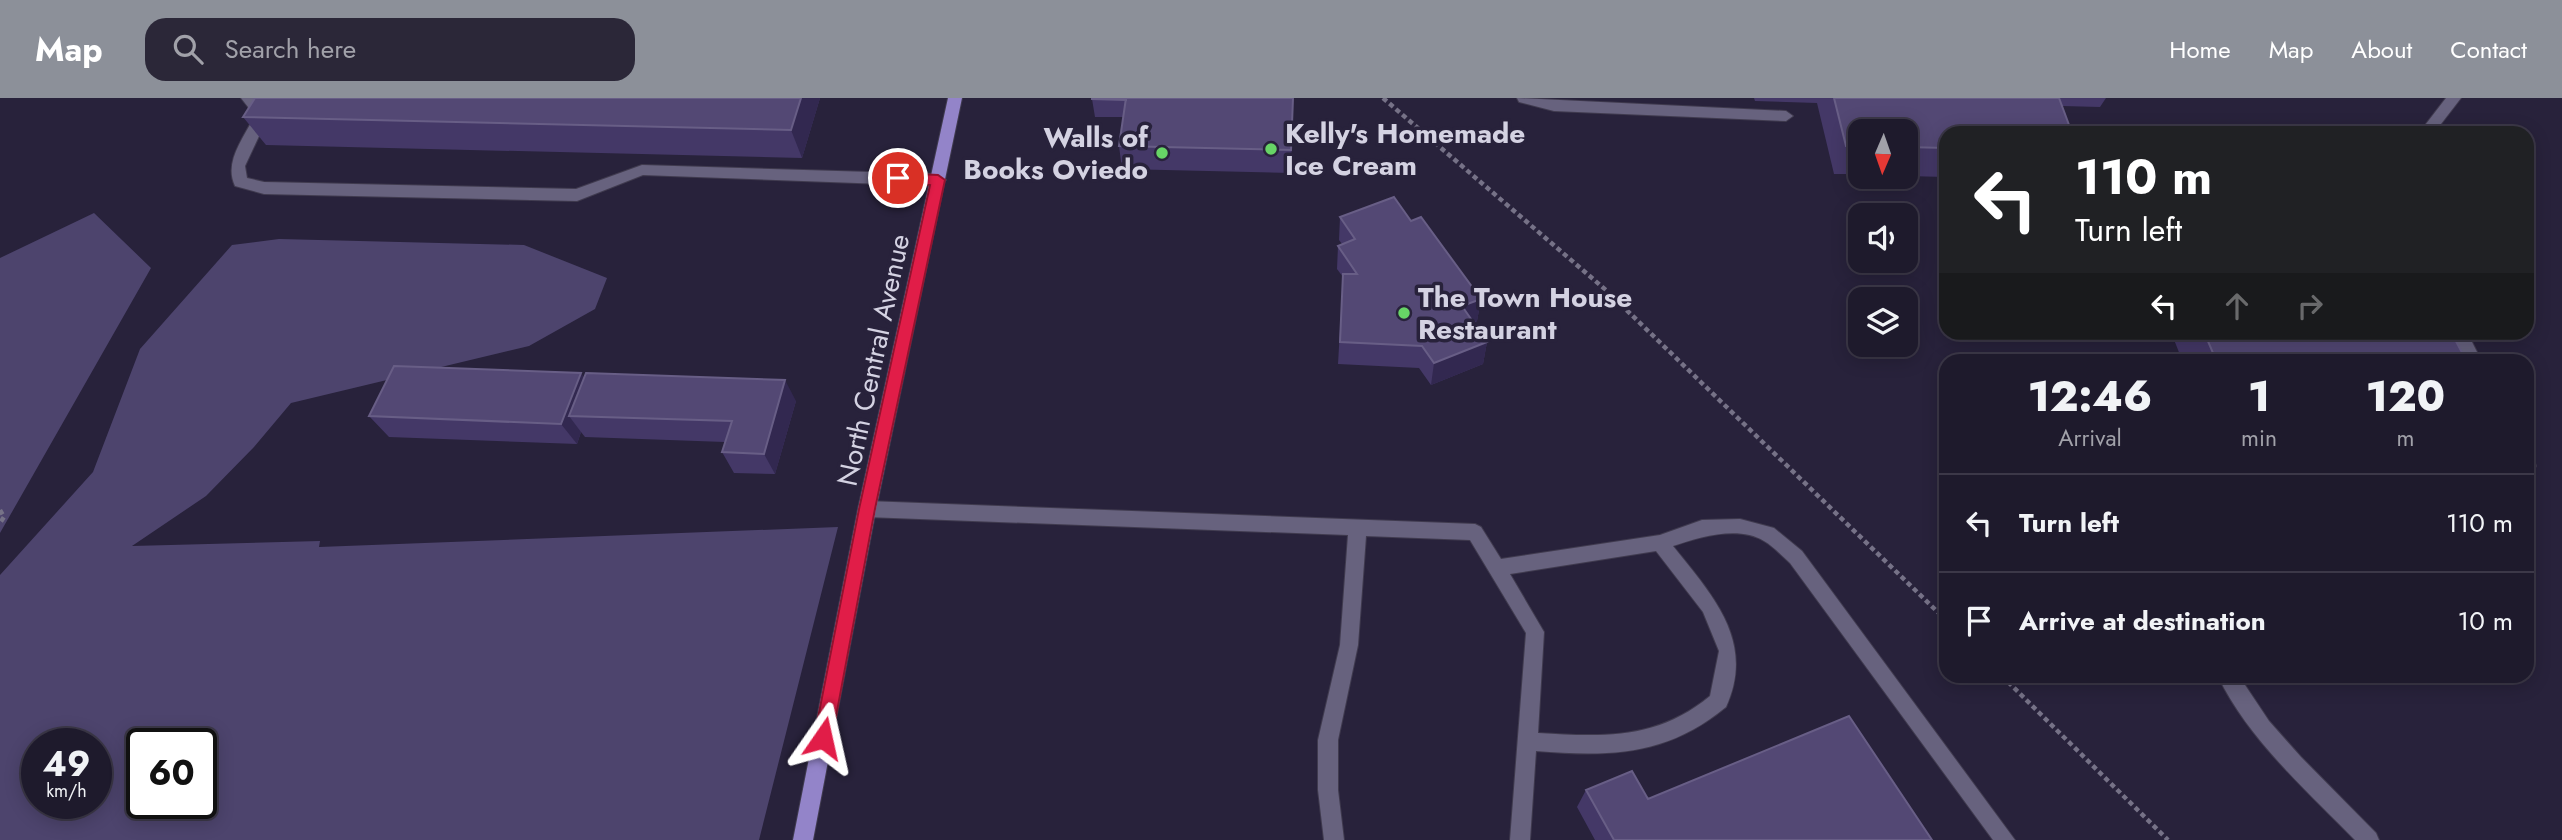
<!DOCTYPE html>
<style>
body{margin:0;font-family:Jost,sans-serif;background:#2b2738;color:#f1f3f6;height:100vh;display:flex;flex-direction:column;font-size:26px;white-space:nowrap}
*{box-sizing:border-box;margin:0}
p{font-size:23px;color:#a1a1a9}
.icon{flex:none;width:38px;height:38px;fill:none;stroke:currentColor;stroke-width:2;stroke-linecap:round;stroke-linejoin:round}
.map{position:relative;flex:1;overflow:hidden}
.side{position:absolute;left:1939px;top:256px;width:595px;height:329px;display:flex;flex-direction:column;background:#1e1a2c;border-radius:21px;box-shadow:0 4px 18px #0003,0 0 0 2px #3c3848}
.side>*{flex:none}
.hud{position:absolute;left:1939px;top:28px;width:595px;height:214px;border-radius:21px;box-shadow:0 4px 18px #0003,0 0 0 2px #3c3848;background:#202124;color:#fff;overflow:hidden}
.needle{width:46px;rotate:182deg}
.buttons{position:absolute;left:1848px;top:21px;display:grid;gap:14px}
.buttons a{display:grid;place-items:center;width:70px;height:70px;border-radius:14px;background:#1e1a2c;box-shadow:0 4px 18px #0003,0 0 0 2px #3c3848;font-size:35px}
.speed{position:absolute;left:21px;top:630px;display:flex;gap:14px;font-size:35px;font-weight:700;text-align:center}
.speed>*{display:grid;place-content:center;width:91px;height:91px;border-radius:50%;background:#1e1a2c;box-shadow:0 4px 18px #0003,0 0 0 2px #3c3848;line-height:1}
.speed small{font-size:18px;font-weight:400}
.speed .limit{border:4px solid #111;border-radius:10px;background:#fff;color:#111}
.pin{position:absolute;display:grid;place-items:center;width:60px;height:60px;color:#fff;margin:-30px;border:4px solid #fff;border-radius:50%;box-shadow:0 2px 7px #0007}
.me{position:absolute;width:77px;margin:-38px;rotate:11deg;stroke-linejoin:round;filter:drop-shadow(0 0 5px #0008)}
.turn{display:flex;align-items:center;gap:24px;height:147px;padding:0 21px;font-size:32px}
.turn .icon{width:91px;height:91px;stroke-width:2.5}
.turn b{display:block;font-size:49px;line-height:60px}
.lanes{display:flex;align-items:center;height:66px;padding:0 21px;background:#0003;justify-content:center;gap:35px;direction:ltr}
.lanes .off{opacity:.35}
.eta{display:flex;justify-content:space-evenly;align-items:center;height:119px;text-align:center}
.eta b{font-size:42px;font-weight:800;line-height:49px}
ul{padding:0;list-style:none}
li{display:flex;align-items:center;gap:21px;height:98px;padding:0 21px;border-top:2px solid #3c3848}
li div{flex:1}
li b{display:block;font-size:26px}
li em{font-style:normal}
header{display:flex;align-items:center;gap:42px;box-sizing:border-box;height:98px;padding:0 35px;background:#8c9099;color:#fff}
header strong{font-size:33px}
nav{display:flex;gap:38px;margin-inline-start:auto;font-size:24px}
.search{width:490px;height:63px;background:#2b2738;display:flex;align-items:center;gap:18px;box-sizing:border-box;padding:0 24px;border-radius:21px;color:#a1a1a9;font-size:26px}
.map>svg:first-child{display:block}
</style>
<header>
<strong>Map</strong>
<div class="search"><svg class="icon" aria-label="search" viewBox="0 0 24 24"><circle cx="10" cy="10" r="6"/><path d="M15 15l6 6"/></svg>Search here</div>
<nav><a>Home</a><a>Map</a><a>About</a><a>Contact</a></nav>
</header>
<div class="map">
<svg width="2562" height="742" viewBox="0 0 2562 742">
<rect width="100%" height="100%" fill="#28223b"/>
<path fill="#4d446d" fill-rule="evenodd" d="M94 115 151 170 0 435V160Z
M279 141 524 147 607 180 595 211 529 248 291 305 254 349 206 398 132 448 320 443 319 449 838 429 759 742H0V477L93 374 140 251 232 147ZM37 646H96V705H37ZM142 646H201V705H142Z"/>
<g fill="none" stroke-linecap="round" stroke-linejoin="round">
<g stroke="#403b4f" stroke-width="2">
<path id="minor" d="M241 0H256L266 13 267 21 245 68 247 80 264 84 576 91 642 67 938 76 946 82 938 88 643 77 577 103 264 96 235 88C224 65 242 42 253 21L252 14Z
M1517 0 1786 13 1793 18 1786 23 1554 13 1519 4Z
M2446 0H2461L2434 35H2419Z
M2451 234H2467L2481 262H2465Z
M2527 358 2533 360 2536 368 2533 373 2527 375Z
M867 403 1475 426 1481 429 1501 461 1660 437 1702 422 1740 421 1774 430 1802 453 2015 742H1993L1790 465C1782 458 1773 448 1764 443 1739 427 1699 439 1673 448 1712 497 1756 543 1726 609 1667 658 1610 659 1536 653L1530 742H1510L1526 535 1470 442 1366 438 1358 547 1338 642V692L1344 742H1324L1318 692V642L1340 547 1348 437 867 419 861 416 858 411 861 406ZM1656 453 1703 514 1719 553 1710 598C1657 642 1603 639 1538 635L1544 534 1510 476Z
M2218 578H2239L2269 623 2301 659 2376 735 2379 742H2355C2308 694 2247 640 2218 578Z"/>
</g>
<g stroke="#403b4f" stroke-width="2">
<path id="major" d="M948 0H962L876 411 813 742H793L858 411Z"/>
</g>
<path stroke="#767287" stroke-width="4.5" stroke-dasharray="5 3.5" stroke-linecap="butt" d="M1383 0 1607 193 1946 522
M0 412 4 419 0 425
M2002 578 2168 742"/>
<use href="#minor" fill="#67627e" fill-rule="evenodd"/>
<use href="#major" fill="#9384c9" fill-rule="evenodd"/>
</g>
<path fill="#443867" d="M255 0H820L802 60 266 47 243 19Z
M1293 0 1291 75 1122 71 1119 48 1123 19H1095L1092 1Z
M1754 0H2106L2100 9 2062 8 1946 35V79L1906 78V33H1860V76H1834L1817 5 1755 3Z
M1340 119 1411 123 1481 201 1477 223 1474 225 1487 244 1483 266 1431 287 1419 270 1338 266 1343 179 1337 171 1338 148 1342 146 1339 142Z
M2171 234H2451L2466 262H2182Z
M584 280 796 303 775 376 734 375 722 354 725 344 585 339 581 334 577 346 389 339 369 318Z
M1586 692 1648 701 1932 742H1595L1577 709Z"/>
<path fill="#322850" d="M801 0H820L802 60 791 32Z
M1481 201 1477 223 1458 230 1462 208Z
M1487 244 1483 266 1431 287 1434 265Z
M581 275 596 297 569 318 581 334 577 346 561 326Z
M785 282 796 303 775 376 764 356Z"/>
<path fill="#534874" stroke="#685e86" stroke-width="2" d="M255 0H801L791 32 243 19Z
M1092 0H1126V2L1092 1Z
M1126 0H1293L1291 52 1119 48Z
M1834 0H2059L2072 35H1946V50L1906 49V33H1860V48H1846Z
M2121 33 2210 35H2121Z
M1394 99 1411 123 1421 119 1481 201 1462 208 1487 244 1434 265 1422 248 1340 244 1343 176H1357L1338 148 1355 141 1340 119Z
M2204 234H2451L2466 262H2216Z
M394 268 581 275 561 326 369 318Z
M586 275 785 282 764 356 722 354 732 323 569 318Z
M1849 618 1932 742H1614L1586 692 1632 673 1648 701Z"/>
<path fill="#e11d48" stroke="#92132f" stroke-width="2" d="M898 75 938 77 945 82 875 411 832 640 829 646 823 649 816 646 814 640 859 411 930 87 893 83 891 80Z"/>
<g fill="#67d466" stroke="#28223b" stroke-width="2.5">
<circle cx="1271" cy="51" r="7"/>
<circle cx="1162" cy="55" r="7"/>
<circle cx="1404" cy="215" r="7"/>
</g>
<g text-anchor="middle" stroke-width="7" stroke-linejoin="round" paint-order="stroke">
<g font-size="28" font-weight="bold" fill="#d4d2e2" stroke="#28223b" text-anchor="start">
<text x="1285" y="45">Kelly's Homemade<tspan x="1285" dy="32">Ice Cream</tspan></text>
<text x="1148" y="49" text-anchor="end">Walls of<tspan x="1148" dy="32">Books Oviedo</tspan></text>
<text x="1418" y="209">The Town House<tspan x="1418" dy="32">Restaurant</tspan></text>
</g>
<g font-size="28" fill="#d4d2e2" stroke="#28223b">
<text transform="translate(873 262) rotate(-78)" y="10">North Central Avenue</text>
</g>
</g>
</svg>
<div class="buttons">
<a><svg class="needle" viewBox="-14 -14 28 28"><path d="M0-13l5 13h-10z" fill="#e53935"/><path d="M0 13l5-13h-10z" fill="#a1a1a9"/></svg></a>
<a><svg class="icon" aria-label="sound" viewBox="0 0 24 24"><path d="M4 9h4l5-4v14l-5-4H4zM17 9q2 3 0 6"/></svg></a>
<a><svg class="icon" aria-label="layers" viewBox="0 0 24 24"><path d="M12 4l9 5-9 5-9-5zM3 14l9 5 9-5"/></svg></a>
</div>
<div class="speed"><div>49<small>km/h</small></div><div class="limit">60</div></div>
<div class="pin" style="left:898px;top:80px;background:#d93025"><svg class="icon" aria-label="arrive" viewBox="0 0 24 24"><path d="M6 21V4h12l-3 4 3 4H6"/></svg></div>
<svg class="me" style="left:823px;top:640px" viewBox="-20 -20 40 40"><path d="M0-17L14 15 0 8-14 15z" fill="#e11d48" stroke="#fff" stroke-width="4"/></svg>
<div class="hud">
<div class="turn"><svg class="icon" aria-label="left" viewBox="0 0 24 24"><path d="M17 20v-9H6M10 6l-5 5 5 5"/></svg><div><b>110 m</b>Turn left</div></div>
<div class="lanes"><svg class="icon" aria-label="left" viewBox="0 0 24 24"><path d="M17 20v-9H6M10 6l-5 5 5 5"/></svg><svg class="icon off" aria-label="ahead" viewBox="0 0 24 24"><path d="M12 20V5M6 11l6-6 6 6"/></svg><svg class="icon off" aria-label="right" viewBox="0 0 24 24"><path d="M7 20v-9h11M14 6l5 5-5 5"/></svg></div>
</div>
<section class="side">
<div class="eta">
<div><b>12:46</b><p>Arrival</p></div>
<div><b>1</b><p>min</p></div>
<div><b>120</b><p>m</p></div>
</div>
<ul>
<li><svg class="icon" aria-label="left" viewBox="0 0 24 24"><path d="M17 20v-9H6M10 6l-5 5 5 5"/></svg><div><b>Turn left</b></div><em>110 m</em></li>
<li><svg class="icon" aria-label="arrive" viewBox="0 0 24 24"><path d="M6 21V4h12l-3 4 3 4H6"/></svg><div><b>Arrive at destination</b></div><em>10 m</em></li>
</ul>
</section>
</div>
